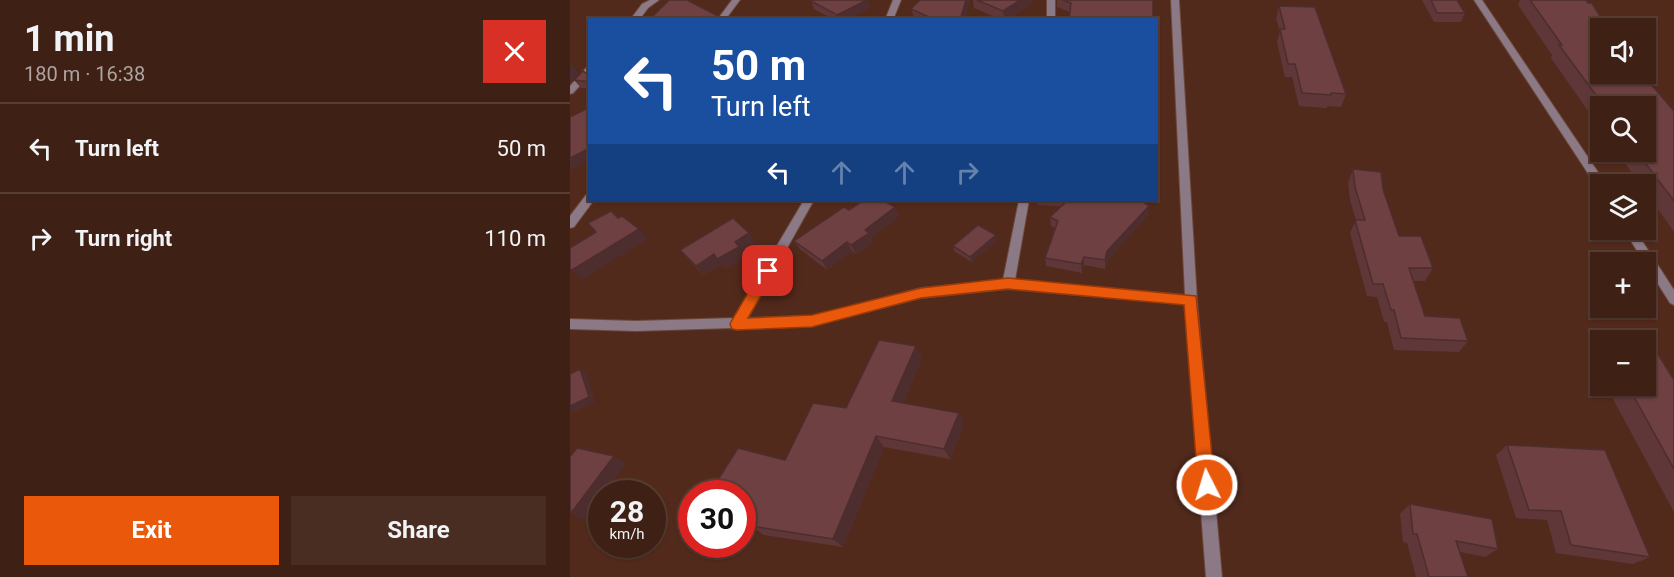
<!DOCTYPE html>
<meta charset="utf-8">
<style>
body{margin:0;font-family:Roboto,sans-serif;background:#492d22;color:#f1f3f6;height:100vh;display:flex;flex-direction:column;font-size:22px;white-space:nowrap}
*{box-sizing:border-box;margin:0}
p{font-size:20px;color:#ada3a0}
.icon{flex:none;width:33px;height:33px;fill:none;stroke:currentColor;stroke-width:2;stroke-linecap:round;stroke-linejoin:round}
.map{position:relative;flex:1;overflow:hidden}
.details{display:flex;flex-direction:column;background:#3e2015;width:570px}
.details>*{flex:none}
.top-card{position:absolute;left:18px;top:18px;width:570px;height:183px;border-radius:0px;box-shadow:0 2px 4px #0004,0 0 0 2px #573e34;background:#1a4fa0;color:#fff;overflow:hidden}
.controls{position:absolute;left:1020px;top:18px;display:grid;gap:12px}
.controls a{display:grid;place-items:center;width:66px;height:66px;border-radius:0px;background:#3e2015;box-shadow:0 2px 4px #0004,0 0 0 2px #573e34;font-size:30px}
.speed{position:absolute;left:18px;top:480px;display:flex;gap:12px;font-size:30px;font-weight:700;text-align:center}
.speed>*{display:grid;place-content:center;width:78px;height:78px;border-radius:50%;background:#3e2015;box-shadow:0 2px 4px #0004,0 0 0 2px #573e34;line-height:1}
.speed small{font-size:15px;font-weight:400}
.speed .limit{border:9px solid #d22;background:#fff;color:#111}
.pin{position:absolute;display:grid;place-items:center;width:51px;height:51px;color:#fff;margin:-26px;border-radius:12px;box-shadow:0 3px 9px #0006}
.me{position:absolute;width:66px;margin:-33px;rotate:355deg;stroke-linejoin:round;filter:drop-shadow(0 0 4px #0008)}
.turn{display:flex;align-items:center;gap:21px;height:126px;padding:0 24px;font-size:27px}
.turn .icon{width:78px;height:78px;stroke-width:2.5}
.turn b{display:block;font-size:42px;line-height:51px}
.lanes{display:flex;align-items:center;height:57px;padding:0 24px;background:#0003;justify-content:center;gap:30px;direction:ltr}
.lanes .off{opacity:.35}
.round{display:grid;place-items:center;flex:none;width:63px;height:63px;border-radius:0px;background:#492d22}
.headline{display:flex;align-items:center;justify-content:space-between;height:102px;padding:0 24px}
h1{font-size:36px;font-weight:700;line-height:45px}
.button{display:flex;gap:12px;margin-top:auto;padding:12px 24px}
.button a{flex:1;height:69px;border-radius:0px;background:#ea580c;color:#fff;font-size:24px;font-weight:700;line-height:69px;text-align:center}
.button a+a{background:#492d22;color:#f1f3f6}
ul{padding:0;list-style:none}
li{display:flex;align-items:center;gap:18px;height:90px;padding:0 24px;border-top:2px solid #573e34}
li div{flex:1}
li b{display:block;font-size:22px}
li em{font-style:normal}
main{display:flex;flex:1;min-height:0}
.map>svg:first-child{display:block}
</style>
<main>
<section class="details">
<div class="headline"><div><h1>1 min</h1><p>180 m · 16:38</p></div><a class="round" style="background:#d93025;color:#fff"><svg class="icon" aria-label="close" viewBox="0 0 24 24"><path d="M6 6l12 12M18 6L6 18"/></svg></a></div>
<ul>
<li><svg class="icon" aria-label="left" viewBox="0 0 24 24"><path d="M17 20v-9H6M10 6l-5 5 5 5"/></svg><div><b>Turn left</b></div><em>50 m</em></li>
<li><svg class="icon" aria-label="right" viewBox="0 0 24 24"><path d="M7 20v-9h11M14 6l5 5-5 5"/></svg><div><b>Turn right</b></div><em>110 m</em></li>
</ul>
<div class="button"><a>Exit</a><a>Share</a></div>
</section>
<div class="map">
<svg width="1104" height="577" viewBox="0 0 1104 577">
<rect width="100%" height="100%" fill="#522a1c"/>
<g fill="none" stroke-linecap="round" stroke-linejoin="round">
<g stroke="#6d473a" stroke-width="2">
<path id="street" d="M80 0H89L78 8 69 20H60L72 4Z
M162 0H170L155 20H147Z
M323 0H331L323 20H315Z
M477 0H485V20H477Z
M601 0H609L627 300 652 577H636L615 304 438 289 351 298 242 326 172 328 167 330 162 328 66 331 0 329V319L66 321 164 318 234 200H244L178 318 242 316 351 288 433 280 449 200H459L445 280 615 295Z
M904 0H912L1036 184H1030V187H1027Z
M17 67H20V75L3 93 0 94V86Z
M20 194V200H24L4 227 0 228V216L16 195Z
M1054 230H1065L1104 290V305L1100 303Z"/>
</g>
<use href="#street" fill="#8b7985" fill-rule="evenodd"/>
</g>
<path fill="#5f3738" d="M403 0H462V3L436 20H432L404 8Z
M487 0H583L500 12 487 7Z
M852 0H887L895 13 891 22H864Z
M950 0H1016L1030 28 1104 111V232L1076 192V184H1070L1047 152H1076V106H1030V128L981 58 982 55 948 5Z
M241 1 301 7 277 20H265L244 9Z
M709 6 776 94 771 107 757 106V108L729 106 722 77H715L707 42 710 31 706 19Z
M341 9 395 20H348L344 17Z
M20 74V89L11 88 4 80Z
M783 169 813 189 829 236 863 268 855 281H843L855 316 898 341 889 352 824 350 817 322H814L807 297 797 296 780 233 786 220 780 200 778 183Z
M468 200H570L578 215 538 260 535 269 514 265 512 273 476 266 475 258 485 228 481 226 480 217 492 206 468 205Z
M325 207 329 216 301 238 303 242 286 254 282 251 257 270 230 249 224 241 279 210Z
M427 240 402 262 384 251 383 246Z
M186 243 172 251 176 257 155 268 151 264 133 275 110 250Z
M1030 351V375L1022 359Z
M352 358 333 403 389 413 394 424 380 459 314 447 273 547 194 535 181 526 184 520 172 517V494L215 460Z
M1104 380V512L1036 386H1076Z
M937 445 1080 557 1063 564 986 553 977 520 946 518 926 455Z
M840 504 928 549 915 557 890 552 898 577H846L837 543 833 542 830 514Z"/>
<path fill="#4d2d2e" d="M298 0 301 7 277 20H269L267 15Z
M396 0H401L395 20H390Z
M450 0H462V3L436 20H434L433 11Z
M2 65 8 73 0 83V67Z
M20 148V160L0 171V158Z
M579 206 578 215 538 260 535 269V260L537 251Z
M325 207 329 216 301 238 303 242 286 254 281 245 295 230Z
M69 229 78 239 12 280 2 270Z
M179 233 186 243 172 251 176 257 155 268 151 264 133 275 126 266Z
M426 235 427 240 402 262 400 257Z
M277 242 282 251 257 270 252 261Z
M514 257V265L512 273 511 264Z
M346 346 352 358 329 412 322 401Z
M10 369 16 373 25 402 0 414V406Z
M389 413 394 424 380 459 374 449Z
M306 436 314 447 273 547 263 539Z
M44 456 56 463 34 494H32V496L14 520 1 513Z"/>
<path fill="#6e4041" stroke="#4d2d2e" stroke-width="1.5" d="M99 0H117L156 20H79Z
M242 0H297L267 15 241 1Z
M350 0H396L390 20H366L341 9Z
M407 0H450L433 11Z
M493 0H583V20H499L501 3Z
M861 0H887L895 13H867Z
M960 0H1016L1018 3H1022L1037 28H1030V74H1072L1104 111V201L1067 152H1076V106H1034L989 45H992Z
M709 6 745 7 776 94 761 93V95L732 93 725 64H718L710 29H715Z
M13 71 19 75 20 74V82L4 80Z
M20 107V148L0 158V117Z
M783 169 811 172 813 189 829 236H851L863 268H839L855 316 890 318 898 341 831 338 824 310H821L813 284H803L785 220H795L785 187Z
M294 200H312L325 207 295 230 299 233 281 245 277 242 252 261 224 241 274 207 279 210Z
M498 200H570L579 206 537 251 535 260 514 257 511 264 475 258 488 221 480 217Z
M41 211 48 218 52 216 69 229 2 270 0 269V248L26 232 18 223Z
M163 218 179 233 165 242 169 247 147 259 144 254 126 266 110 250Z
M408 225 426 235 400 257 383 246Z
M309 340 346 346 322 401 389 413 374 449 306 436 263 539 181 526 187 514 172 511V494H139L168 448 215 460 243 403 276 408Z
M1076 346H1083L1104 380V469L1058 386H1076Z
M10 369 19 397 0 406V374Z
M937 445 1035 450 1080 557 1001 545 991 511 959 510Z
M7 448 44 456 1 513 0 507V457Z
M840 504 922 519 928 549 886 541 898 577H859L847 534H843Z"/>
<path fill="#ea580c" stroke="#983908" stroke-width="1.5" d="M198 266 205 271 178 318 242 315 351 288 438 278 626 296 645 485 643 491 637 493 631 491 628 485 614 305 438 289 351 298 242 327 167 330 162 329 160 324 162 320 193 267Z"/>
</svg>
<div class="controls">
<a><svg class="icon" aria-label="sound" viewBox="0 0 24 24"><path d="M4 9h4l5-4v14l-5-4H4zM17 9q2 3 0 6"/></svg></a>
<a><svg class="icon" aria-label="search" viewBox="0 0 24 24"><circle cx="10" cy="10" r="6"/><path d="M15 15l6 6"/></svg></a>
<a><svg class="icon" aria-label="layers" viewBox="0 0 24 24"><path d="M12 4l9 5-9 5-9-5zM3 14l9 5 9-5"/></svg></a>
<a>+</a>
<a>−</a>
</div>
<div class="speed"><div>28<small>km/h</small></div><div class="limit">30</div></div>
<div class="pin" style="left:198px;top:271px;background:#d93025"><svg class="icon" aria-label="arrive" viewBox="0 0 24 24"><path d="M6 21V4h12l-3 4 3 4H6"/></svg></div>
<svg class="me" style="left:637px;top:485px" viewBox="-20 -20 40 40"><circle r="17" fill="#ea580c" stroke="#fff" stroke-width="3"/><path d="M0-11L8 9 0 5-8 9z" fill="#fff"/></svg>
<div class="top-card">
<div class="turn"><svg class="icon" aria-label="left" viewBox="0 0 24 24"><path d="M17 20v-9H6M10 6l-5 5 5 5"/></svg><div><b>50 m</b>Turn left</div></div>
<div class="lanes"><svg class="icon" aria-label="left" viewBox="0 0 24 24"><path d="M17 20v-9H6M10 6l-5 5 5 5"/></svg><svg class="icon off" aria-label="ahead" viewBox="0 0 24 24"><path d="M12 20V5M6 11l6-6 6 6"/></svg><svg class="icon off" aria-label="ahead" viewBox="0 0 24 24"><path d="M12 20V5M6 11l6-6 6 6"/></svg><svg class="icon off" aria-label="right" viewBox="0 0 24 24"><path d="M7 20v-9h11M14 6l5 5-5 5"/></svg></div>
</div>
</div>
</main>
